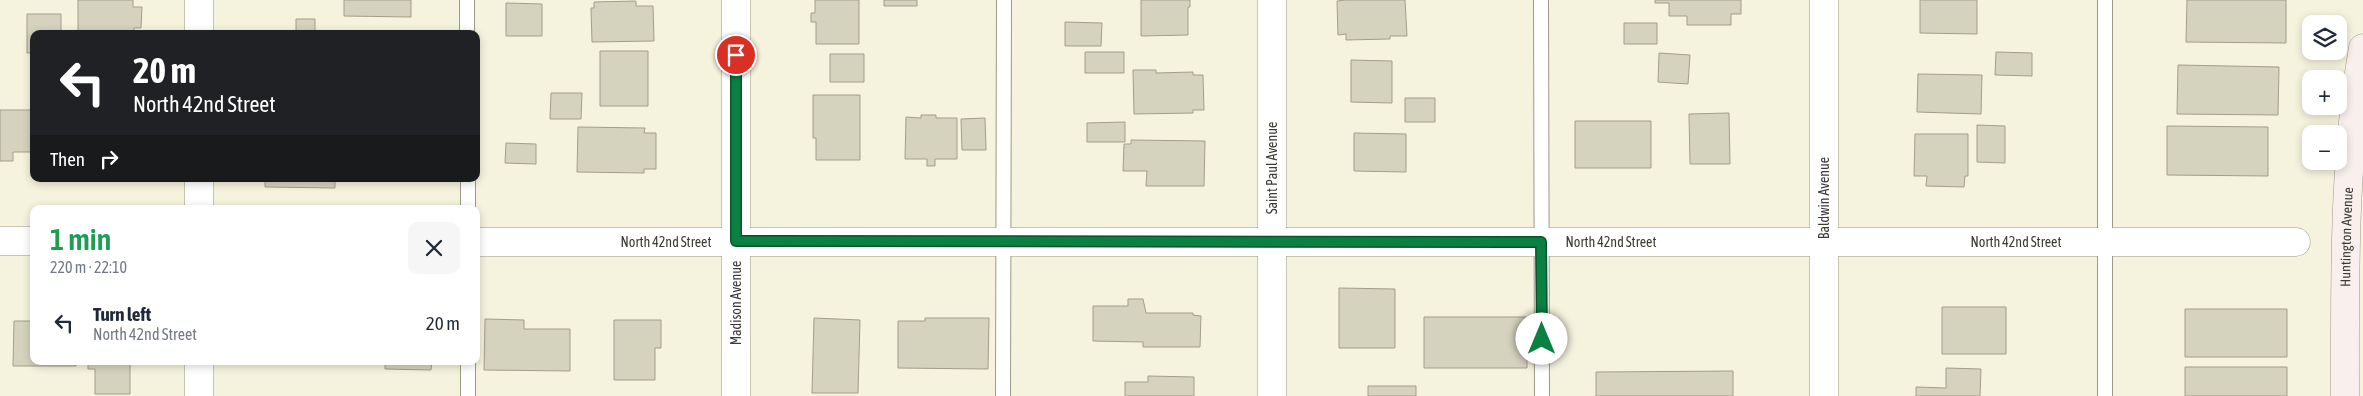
<!DOCTYPE html>
<meta charset="utf-8">
<style>
body{margin:0;font-family:"Asap Condensed",sans-serif;background:#f6f6f7;color:#1f2937;height:100vh;display:flex;flex-direction:column;font-size:19px;white-space:nowrap}
*{box-sizing:border-box;margin:0}
p{font-size:16px;color:#747a83}
.icon{flex:none;width:28px;height:28px;fill:none;stroke:currentColor;stroke-width:2;stroke-linecap:round;stroke-linejoin:round}
.map{position:relative;flex:1;overflow:hidden}
.panel{position:absolute;left:30px;top:205px;width:450px;height:160px;display:flex;flex-direction:column;background:#fff;border-radius:10px;box-shadow:0 2px 8px #0003}
.panel>*{flex:none}
.guide{position:absolute;left:30px;top:30px;width:450px;height:152px;border-radius:10px;box-shadow:0 2px 8px #0003;background:#202124;color:#fff;overflow:hidden}
.buttons{position:absolute;left:2302px;top:15px;display:grid;gap:10px}
.buttons a{display:grid;place-items:center;width:45px;height:45px;border-radius:10px;background:#fff;box-shadow:0 2px 8px #0003;font-size:25px}
.pin{position:absolute;display:grid;place-items:center;width:42px;height:42px;color:#fff;margin:-21px;border:2px solid #fff;border-radius:50%;box-shadow:0 1px 5px #0007}
.me{position:absolute;width:55px;margin:-28px;rotate:0deg;stroke-linejoin:round;filter:drop-shadow(0 0 4px #0008)}
.turn{display:flex;align-items:center;gap:18px;height:105px;padding:0 20px;font-size:22px}
.turn .icon{width:65px;height:65px;stroke-width:2.5}
.turn b{display:block;font-size:35px;line-height:42px}
.then{display:flex;align-items:center;height:48px;padding:0 20px;background:#0003;gap:10px;font-size:19px}
.round{display:grid;place-items:center;flex:none;width:52px;height:52px;border-radius:10px;background:#f6f6f7}
.summary{display:flex;align-items:center;justify-content:space-between;height:85px;padding:0 20px}
h1{font-size:30px;font-weight:600;line-height:38px;color:#1e9e55}
ul{padding:0;list-style:none}
li{display:flex;align-items:center;gap:15px;height:65px;padding:0 20px}
li div{flex:1}
li b{display:block;font-size:19px}
li em{font-style:normal}
.map>svg:first-child{display:block}
</style>
<div class="map">
<svg width="2363" height="396" viewBox="0 0 2363 396">
<rect width="100%" height="100%" fill="#f5f2dd"/>
<path fill="#d5d2be" stroke="#a29e8b" d="M78 0H133V7H142L141 28H134V34H78Z
M344 0H411V17L344 16Z
M815 0H859V44H816V22H811V13H815Z
M884 0H917V6H884Z
M1141 0H1190V7H1188V35L1141 36Z
M1346 0H1405L1407 36H1390V39L1346 40V34L1338 35 1337 1Z
M1655 0H1741V14H1731V25H1687V16H1669V3H1655Z
M1920 0H1977V34L1920 33Z
M2187 0H2286V43L2186 42Z
M636 1V6H653L654 41 592 42 591 8H594V2Z
M506 3 542 4V36H506Z
M27 14H61V34H34V53H27Z
M296 19H315V34H280L281 31H296Z
M1065 22 1102 23 1101 46H1065Z
M1624 23H1657V44H1624Z
M600 51H648V106H600Z
M1085 52H1124V73H1085Z
M1996 52 2032 53V76L1995 75Z
M1659 53 1690 55 1688 84 1658 82Z
M830 54H864V82H830Z
M1351 60 1392 61V103L1351 102Z
M2178 65 2279 67 2278 115 2177 114Z
M1133 70H1156V73L1193 72V75H1203L1204 110H1193V113L1134 114Z
M1918 74 1982 75 1981 114 1917 112Z
M551 93H582L581 119H550Z
M813 95H860V160H816V138H813Z
M1405 98H1435V122H1405Z
M0 110H34V152H13V161H0Z
M1729 113 1730 164H1690L1689 114Z
M921 115H936V118H957V159H935V166H927V159H905L906 117 921 118Z
M985 118 986 150H962L961 119Z
M1575 121H1651V168H1575Z
M1125 122V142H1087V123Z
M1977 125 2005 126V163L1977 162Z
M2167 126 2268 127V176L2167 175Z
M578 127 645 128 644 133H656V169H644V173L577 172Z
M1354 133 1406 134V172L1354 171Z
M1915 134H1968V176H1965L1964 187 1926 186 1927 176H1914Z
M1131 140 1205 141 1204 186H1146L1147 171H1123L1124 144H1131Z
M506 143 536 144V164L505 163Z
M265 179H335V188L265 187Z
M1339 288 1395 289V348H1339Z
M1128 299H1143L1146 313H1193V315L1201 316 1200 347H1143V342L1093 341V306H1128Z
M1942 307H2006V354H1942Z
M2185 309H2287V357H2185Z
M1424 317H1527V368H1424Z
M814 318 860 320 858 393H812Z
M925 318H989L988 369 898 368V321H925Z
M485 319 524 320V329H570V371L484 370Z
M614 320H661V348H655V380H614Z
M14 321H34V361H76V366H13Z
M88 361H130V394H95V369H88Z
M263 361H329V364H263Z
M385 361H432L431 370 385 369Z
M2185 367H2287V396H2185Z
M1946 368 1981 369 1980 396H1916V387L1946 388Z
M1733 371V396H1596V372Z
M1148 376 1194 377V396H1125V382H1148Z
M1368 386H1416V396H1368Z"/>
<g fill="none" stroke-linecap="round" stroke-linejoin="round">
<g stroke="#9c9986" stroke-width="16">
<path id="lane" d="M467 0V34
M1541 0 1542 396
M2105 0V396
M468 179V209
M468 396V361
M1003 396 1004 0"/>
</g>
<g stroke="#9c9986" stroke-width="29">
<g id="street">
<path d="M199 0V34"/>
<path d="M736 0V396"/>
<path d="M1272 0V396"/>
<path d="M1824 0V396"/>
<path d="M199 179V209"/>
<path d="M0 241H34"/>
<path id="s1" d="M476 242H2296"/>
<path d="M199 361V396"/>
</g>
</g>
<g stroke="#9c9986" stroke-width="29">
<g id="secondary">
<path id="s2" d="M2345 396C2345 280 2343 164 2363 48"/>
</g>
</g>
<use href="#lane" stroke="#fff" stroke-width="14"/>
<use href="#street" stroke="#fff" stroke-width="28"/>
<use href="#secondary" stroke="#f9f0ee" stroke-width="28"/>
</g>
<g fill="none" stroke-linecap="round" stroke-linejoin="round">
<g stroke="#07532c" stroke-width="12">
<path id="route" d="M736 55V241L1541 242 1542 339"/>
</g>
<use href="#route" stroke="#0b8043" stroke-width="9"/>
</g>
<g text-anchor="middle" stroke-width="4" stroke-linejoin="round" paint-order="stroke">
<g font-size="14" fill="#3c3b33" stroke="#fff">
<text transform="translate(1272 168) rotate(-90)" y="5">Saint Paul Avenue</text>
<text transform="translate(1824 198) rotate(-90)" y="5">Baldwin Avenue</text>
<text dy="5" stroke="none"><textPath href="#s2" startOffset="159">Huntington Avenue</textPath></text>
<text dy="5" stroke="none"><textPath href="#s1" startOffset="190">North 42nd Street</textPath></text>
<text dy="5" stroke="none"><textPath href="#s1" startOffset="1135">North 42nd Street</textPath></text>
<text dy="5" stroke="none"><textPath href="#s1" startOffset="1540">North 42nd Street</textPath></text>
<text transform="translate(736 303) rotate(-90)" y="5">Madison Avenue</text>
</g>
</g>
</svg>
<div class="buttons">
<a><svg class="icon" aria-label="layers" viewBox="0 0 24 24"><path d="M12 4l9 5-9 5-9-5zM3 14l9 5 9-5"/></svg></a>
<a>+</a>
<a>−</a>
</div>
<div class="pin" style="left:736px;top:55px;background:#d93025"><svg class="icon" aria-label="arrive" viewBox="0 0 24 24"><path d="M6 21V4h12l-3 4 3 4H6"/></svg></div>
<svg class="me" style="left:1542px;top:339px" viewBox="-20 -20 40 40"><circle r="19" fill="#fff"/><path d="M0-13L10 11 0 6-10 11z" fill="#0b8043"/></svg>
<div class="guide">
<div class="turn"><svg class="icon" aria-label="left" viewBox="0 0 24 24"><path d="M17 20v-9H6M10 6l-5 5 5 5"/></svg><div><b>20 m</b>North 42nd Street</div></div>
<div class="then">Then<svg class="icon" aria-label="right" viewBox="0 0 24 24"><path d="M7 20v-9h11M14 6l5 5-5 5"/></svg></div>
</div>
<section class="panel">
<div class="summary"><div><h1>1 min</h1><p>220 m · 22:10</p></div><a class="round"><svg class="icon" aria-label="close" viewBox="0 0 24 24"><path d="M6 6l12 12M18 6L6 18"/></svg></a></div>
<ul>
<li><svg class="icon" aria-label="left" viewBox="0 0 24 24"><path d="M17 20v-9H6M10 6l-5 5 5 5"/></svg><div><b>Turn left</b><p>North 42nd Street</p></div><em>20 m</em></li>
</ul>
</section>
</div>
